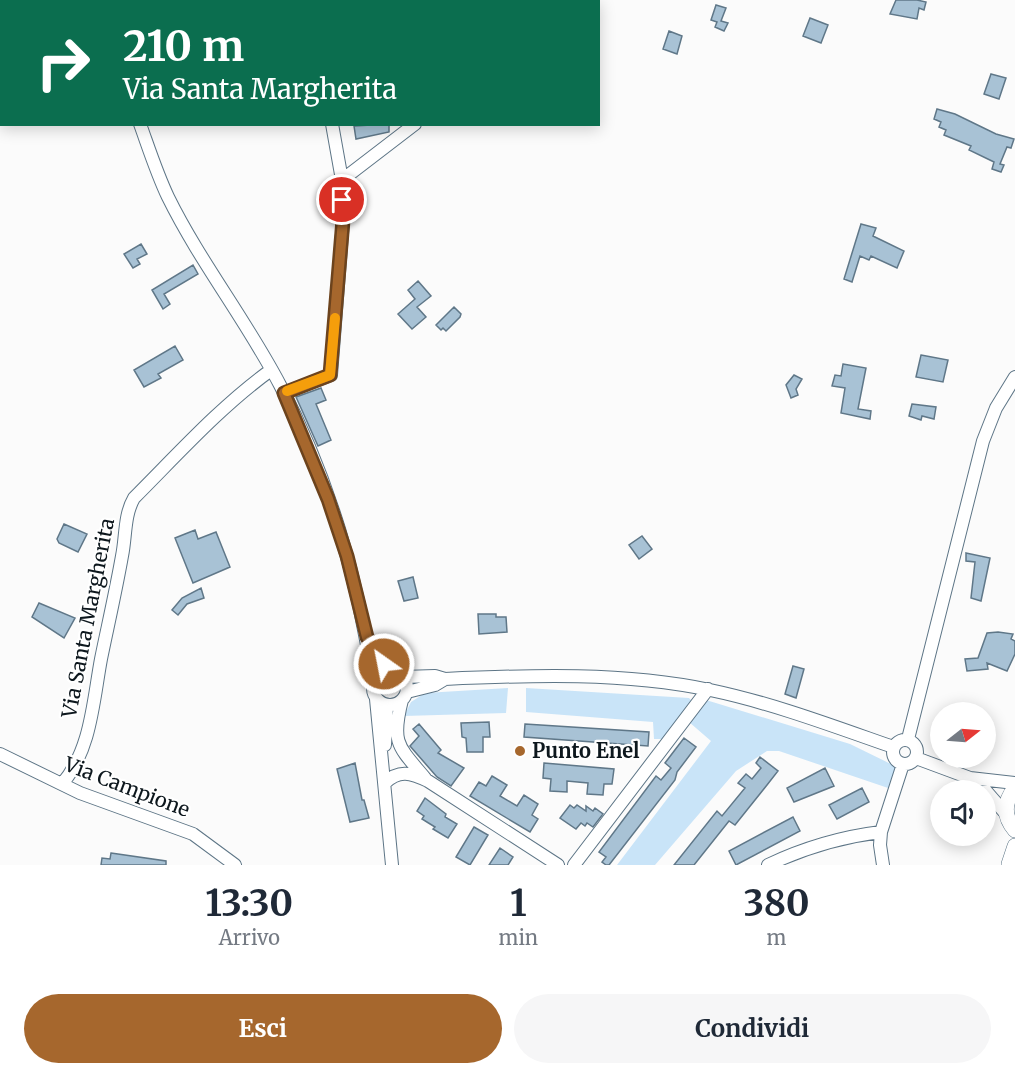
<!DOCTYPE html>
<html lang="it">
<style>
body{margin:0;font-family:Merriweather,serif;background:#f6f6f7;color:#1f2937;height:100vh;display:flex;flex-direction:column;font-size:22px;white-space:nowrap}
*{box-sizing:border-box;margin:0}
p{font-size:20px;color:#747a83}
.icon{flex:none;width:33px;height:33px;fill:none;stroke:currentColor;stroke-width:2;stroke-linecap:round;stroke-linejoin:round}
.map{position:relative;height:865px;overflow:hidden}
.side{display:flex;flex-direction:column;background:#fff;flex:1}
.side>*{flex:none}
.top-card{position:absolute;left:0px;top:0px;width:600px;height:126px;box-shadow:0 3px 15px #0003;background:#0b6e4f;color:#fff;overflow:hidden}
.needle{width:39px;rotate:73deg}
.tools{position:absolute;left:930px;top:702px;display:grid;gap:12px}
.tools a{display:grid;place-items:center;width:66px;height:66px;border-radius:50%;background:#fff;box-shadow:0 3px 15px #0003;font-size:30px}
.pin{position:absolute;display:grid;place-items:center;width:51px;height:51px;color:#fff;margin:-26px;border:3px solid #fff;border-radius:50%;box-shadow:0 2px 6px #0007}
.me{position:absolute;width:66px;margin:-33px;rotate:327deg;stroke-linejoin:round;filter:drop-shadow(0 0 4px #0008)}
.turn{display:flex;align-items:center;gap:21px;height:126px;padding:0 24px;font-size:27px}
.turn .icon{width:78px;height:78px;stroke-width:2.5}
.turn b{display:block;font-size:42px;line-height:51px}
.eta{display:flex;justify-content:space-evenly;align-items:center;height:102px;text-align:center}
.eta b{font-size:36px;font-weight:700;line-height:42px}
.action{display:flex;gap:12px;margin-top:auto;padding:12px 24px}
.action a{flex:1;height:69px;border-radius:36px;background:#a6672d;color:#fff;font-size:24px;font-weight:700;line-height:69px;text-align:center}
.action a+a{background:#f6f6f7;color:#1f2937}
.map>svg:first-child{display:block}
</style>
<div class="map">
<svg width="1015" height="865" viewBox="0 0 1015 865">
<rect width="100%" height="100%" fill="#fbfbfb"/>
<path fill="#c9e4f8" d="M508 688 506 713 404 716 411 702 425 693Z
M526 688 689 698 692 701 663 739H654L653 722 526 712Z
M706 700 850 744 897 767 891 789 779 751H767L736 771 655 865H617L711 741 689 722Z"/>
<path fill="#a8c2d5" stroke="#5f7788" stroke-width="1.5" d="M896 0H917L926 2 924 10 919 8 917 19 890 14Z
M716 5 726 8 721 21 728 23 724 31 715 27 717 22 711 20Z
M810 18 828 25 821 43 803 36Z
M669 31 682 36 677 54 663 49Z
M991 74 1006 78 999 99 984 94Z
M937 109 955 114 996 134 1014 139 1011 148 1007 147 1000 164 1004 165 1001 172 992 169 994 162 969 150 971 146 944 135 946 130 939 127 941 122 934 119Z
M389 124V132L356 139 354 126Z
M861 224 876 228 873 236 904 251 897 268 871 256 869 260 860 256 852 282 844 279Z
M141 244 147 254 137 259 140 264 133 268 124 254Z
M193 265 198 274 164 294 170 304 163 309 152 290Z
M418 281 431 296 417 307 426 317 412 329 398 314 415 299 408 290Z
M454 307 461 314 460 317 446 331 443 328 441 330 436 325Z
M175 346 183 360 158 374 161 378 144 387 134 370Z
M921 355 948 360 943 382 916 377Z
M843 364 866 368 858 409 871 411 870 419 841 413 845 388 832 386 835 375 841 376Z
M794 375 802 379 796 389 798 395 791 398 786 385Z
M321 388 326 400 316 404 331 440 318 446 296 397Z
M912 404 936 407 934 419 922 416 921 420 909 416Z
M64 524 87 534 78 552 59 543 57 539Z
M195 530 198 539 216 532 230 567 193 583 175 538Z
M642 536 652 549 639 559 629 545Z
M966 553 990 558 981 601 971 598 975 562 966 561Z
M413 577 418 598 404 601 398 581Z
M201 588 204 598 187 604 178 615 172 610 182 598Z
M39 603 75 618 64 638 32 617Z
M478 614H496V617H506L507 632 479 634Z
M998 632 1013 634 1011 639 1015 641V654L1007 671 987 663 988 669 967 671 965 659 978 658 987 633Z
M793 666 804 669 796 698 785 694Z
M489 722 490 737H483V752H467L466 738 462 737 461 723Z
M419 724 441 750 438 753 464 768 451 786 437 777 410 746 419 736 413 729Z
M525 724 649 732 648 746 524 737Z
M684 738 696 747 677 772 675 780 609 865H606L602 862 606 857 599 852 656 776 661 780 671 768 665 763Z
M760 757 778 771 767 785 735 825 729 821 694 865H674L717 811 722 816 745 788 738 783 746 774 752 779 761 768 756 763Z
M355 763 362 800H364L369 818 350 822 337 769Z
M544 763 614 769 612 784H604L603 795 587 794 588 783 567 781V792L550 791 551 779 543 778Z
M825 768 834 786 794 802 787 788Z
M492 776 507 785 500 796 517 806 524 795 538 804 532 815 538 819 530 832 470 796 479 782 486 786Z
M862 788 869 802 837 819 829 805Z
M425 798 446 814 445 817 457 824 448 838 433 829 435 827 422 819 424 816 417 811Z
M570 805 574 808 577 805 586 811V806L593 811 595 808 603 814 593 827 587 823 585 826 581 823 576 829 560 818Z
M793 817 800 831 736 865 729 851Z
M474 827 488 835 470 865 456 857Z
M500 848 513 857 508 865H489Z
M111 853 166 861V865H101L102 858 110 859Z"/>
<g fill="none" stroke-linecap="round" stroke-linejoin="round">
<g stroke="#5d7586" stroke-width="14">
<path id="minor" d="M94 0 95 2
M320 0V2
M492 2 493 0
M140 124C149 149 157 174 168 197 200 262 246 320 280 385 328 476 359 581 373 683
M332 124 342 180
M284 393 331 375 343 221 342 180 415 124
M369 641 388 671
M373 688a17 17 0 1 1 34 0a17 17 0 1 1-34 0Z
M403 677 435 676 445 679C532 675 624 672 710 690 772 703 833 726 893 747
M407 692 435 685 445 679
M376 699 392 865
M402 700C391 743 398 746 425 778
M908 739 983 441 996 408 1015 377
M893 752a12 12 0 1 1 24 0a12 12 0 1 1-24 0Z
M385 745 387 705
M0 754 80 793 193 834 235 865
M916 758 970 778 1015 783
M385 783C399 769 411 773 428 781L558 865
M62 784C91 750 93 702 101 659 108 625 116 590 122 556 126 537 124 515 134 498 178 454 221 406 271 370
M986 791 1006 814
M881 832 880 845 883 865
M574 865 708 689
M768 865C806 847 840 837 881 832L903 764"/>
</g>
<g stroke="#5d7586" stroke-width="16">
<path id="major" d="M1015 788C1004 802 1003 816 1015 830
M1009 864 1015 846"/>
</g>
<use href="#minor" stroke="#fff" stroke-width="12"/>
<use href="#major" stroke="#fff" stroke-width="15"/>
</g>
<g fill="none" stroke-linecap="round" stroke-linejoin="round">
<g stroke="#6c431d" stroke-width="15">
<path id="route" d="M342 200 343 220 330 375 284 393 328 499 347 556 367 637 384 664"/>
</g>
<use href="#route" stroke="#a6672d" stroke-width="10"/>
<path stroke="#f59e0b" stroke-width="10" d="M287 391 330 375 335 318"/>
</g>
<circle fill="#a6672d" stroke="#fff" stroke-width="2" cx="520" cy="751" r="6"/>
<g text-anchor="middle" stroke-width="4.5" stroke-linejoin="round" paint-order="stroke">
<g font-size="20" fill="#0d171d" stroke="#fff">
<text transform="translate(88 618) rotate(-79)" y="7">Via Santa Margherita</text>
<text transform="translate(127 787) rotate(21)" y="7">Via Campione</text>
</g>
<g font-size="20" font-weight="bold" fill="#0d171d" stroke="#fff" text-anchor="start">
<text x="532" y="758">Punto Enel</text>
</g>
</g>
</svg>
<div class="tools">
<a><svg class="needle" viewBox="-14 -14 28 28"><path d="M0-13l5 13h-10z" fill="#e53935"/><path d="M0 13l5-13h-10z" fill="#747a83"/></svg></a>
<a><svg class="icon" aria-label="sound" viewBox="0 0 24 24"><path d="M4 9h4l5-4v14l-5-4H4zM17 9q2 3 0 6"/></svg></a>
</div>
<div class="pin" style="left:342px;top:200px;background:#d93025"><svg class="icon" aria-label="arrive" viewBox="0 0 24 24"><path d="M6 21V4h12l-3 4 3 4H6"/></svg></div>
<svg class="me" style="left:384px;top:664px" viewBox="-20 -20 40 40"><circle r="17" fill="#a6672d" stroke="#fff" stroke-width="3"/><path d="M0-11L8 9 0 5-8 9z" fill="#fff"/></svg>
<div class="top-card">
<div class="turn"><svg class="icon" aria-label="right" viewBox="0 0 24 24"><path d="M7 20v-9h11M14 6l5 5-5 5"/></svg><div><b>210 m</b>Via Santa Margherita</div></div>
</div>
</div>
<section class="side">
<div class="eta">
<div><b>13:30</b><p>Arrivo</p></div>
<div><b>1</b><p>min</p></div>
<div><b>380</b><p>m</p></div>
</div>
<div class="action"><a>Esci</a><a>Condividi</a></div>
</section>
